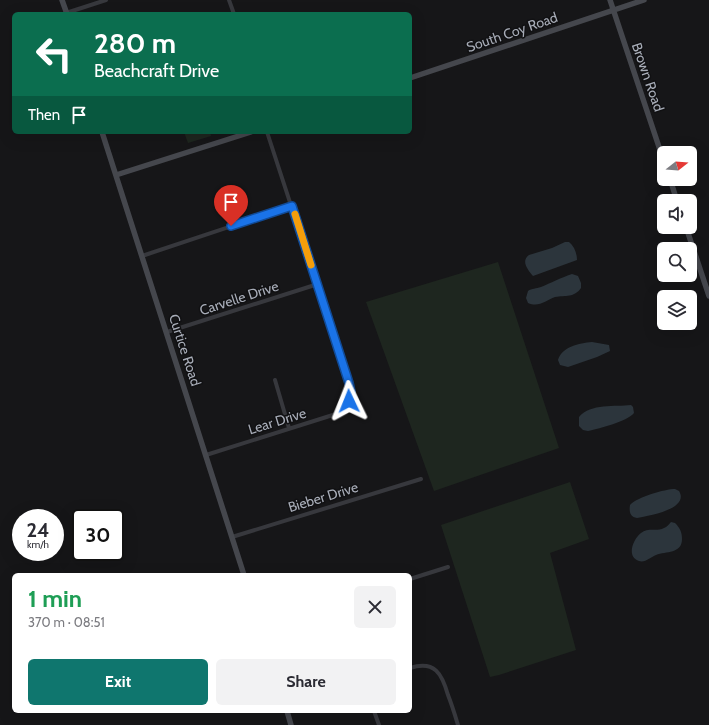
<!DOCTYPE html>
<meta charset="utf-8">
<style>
body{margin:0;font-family:Cabin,sans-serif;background:#f2f2f3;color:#2b2b33;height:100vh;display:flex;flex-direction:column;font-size:15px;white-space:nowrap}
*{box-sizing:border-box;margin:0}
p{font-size:13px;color:#7c7c81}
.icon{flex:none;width:22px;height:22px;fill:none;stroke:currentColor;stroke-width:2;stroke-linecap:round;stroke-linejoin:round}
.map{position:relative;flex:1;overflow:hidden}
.panel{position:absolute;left:12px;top:573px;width:400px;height:140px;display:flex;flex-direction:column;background:#fff;border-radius:6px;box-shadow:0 4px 16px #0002}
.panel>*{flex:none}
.top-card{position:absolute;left:12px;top:12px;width:400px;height:122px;border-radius:6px;box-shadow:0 4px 16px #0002;background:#0b6e4f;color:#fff;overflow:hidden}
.needle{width:26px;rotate:73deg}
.fabs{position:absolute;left:657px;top:146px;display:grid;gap:8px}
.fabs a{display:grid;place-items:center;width:40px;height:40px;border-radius:6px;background:#fff;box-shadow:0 4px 16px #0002;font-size:20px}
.speed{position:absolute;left:12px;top:509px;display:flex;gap:8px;font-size:20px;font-weight:700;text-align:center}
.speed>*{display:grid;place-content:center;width:52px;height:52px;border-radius:50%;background:#fff;box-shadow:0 4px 16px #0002;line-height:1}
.speed small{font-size:10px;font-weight:400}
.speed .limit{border:2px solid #111;border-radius:6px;background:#fff;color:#111}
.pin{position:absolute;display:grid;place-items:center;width:34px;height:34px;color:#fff;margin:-41px -17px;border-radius:50% 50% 50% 0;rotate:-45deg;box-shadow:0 0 4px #0007}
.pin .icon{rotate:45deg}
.me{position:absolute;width:44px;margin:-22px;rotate:358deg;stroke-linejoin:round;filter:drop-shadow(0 0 3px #0008)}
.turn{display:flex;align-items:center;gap:14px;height:84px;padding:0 16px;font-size:18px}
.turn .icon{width:52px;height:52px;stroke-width:2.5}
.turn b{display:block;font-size:28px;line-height:34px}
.then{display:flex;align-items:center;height:38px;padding:0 16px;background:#0003;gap:8px;font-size:15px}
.round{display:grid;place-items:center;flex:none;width:42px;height:42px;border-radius:6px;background:#f2f2f3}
.headline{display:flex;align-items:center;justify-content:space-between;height:68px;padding:0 16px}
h1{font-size:24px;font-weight:700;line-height:30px;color:#1e9e55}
.primary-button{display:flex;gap:8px;margin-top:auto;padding:8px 16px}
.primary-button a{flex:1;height:46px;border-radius:6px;background:#0f766e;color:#fff;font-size:16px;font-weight:700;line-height:46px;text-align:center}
.primary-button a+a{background:#f2f2f3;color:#2b2b33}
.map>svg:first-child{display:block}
</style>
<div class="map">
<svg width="709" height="725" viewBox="0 0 709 725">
<rect width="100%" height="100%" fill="#161618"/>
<path fill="#1e261f" d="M184 132H210L211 136 188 143Z
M498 262 559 448 434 491 366 302Z
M570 482 589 539 550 553 576 650 499 675 490 677 441 525Z"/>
<path fill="#2c353c" d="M565 242H569C574 246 577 253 577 260L533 276C527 269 521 261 529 255L552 248Z
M572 274 578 276 581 283V288C574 298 566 295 555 297 546 300 539 308 528 303L526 298 528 291C532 288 536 289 541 287 551 283 560 278 572 274Z
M592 342 609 345 610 351 597 357 568 367 560 365 558 360C562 347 579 343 592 342Z
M631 405 633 407 634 413C626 422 601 428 588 431L583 430 579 426V417C591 403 615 407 631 405Z
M675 489 679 491C690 509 648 516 637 518 630 517 629 512 630 505 637 497 665 489 675 489Z
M671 522 675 523C680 528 682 532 682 539 682 554 666 551 656 555 651 557 645 563 639 561 626 557 633 539 641 533 648 527 657 532 664 528 667 527 669 524 671 522Z"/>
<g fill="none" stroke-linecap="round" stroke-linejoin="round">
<path stroke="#37383d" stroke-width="4" d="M229 0 234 14
M66 13 106 0
M142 256 292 206
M167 332 318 284
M275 380 289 428
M206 455 336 414C348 407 353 396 349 383L267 132
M232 537 421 479
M410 579 448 567
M410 668C435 660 442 674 448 695 452 705 455 715 458 725
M374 711 379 725"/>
<path stroke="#45474d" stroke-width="5.5" d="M62 0 67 14
M610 0 664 162
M410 78 644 0
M102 132 244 575
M116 175 251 132
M670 179 677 201
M686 227 709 296
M287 711 291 725"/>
</g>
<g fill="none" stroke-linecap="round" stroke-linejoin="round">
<g stroke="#114b97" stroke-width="10">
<path id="route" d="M231 226 292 206 349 383 351 392 349 401"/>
</g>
<use href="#route" stroke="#1a73e8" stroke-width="7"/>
<path stroke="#f59e0b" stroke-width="7" d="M295 214 311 265"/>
</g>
<g text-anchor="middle" stroke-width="3" stroke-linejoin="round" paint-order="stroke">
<g font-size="14" fill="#a8adb8" stroke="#111113">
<text transform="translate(512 32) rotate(-19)" y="5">South Coy Road</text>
<text transform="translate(648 77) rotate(71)" y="5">Brown Road</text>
<text transform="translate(239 298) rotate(-18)" y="5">Carvelle Drive</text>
<text transform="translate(185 350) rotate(72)" y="5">Curtice Road</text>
<text transform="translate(277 421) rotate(-17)" y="5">Lear Drive</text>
<text transform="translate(323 497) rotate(-17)" y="5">Bieber Drive</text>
</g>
</g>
</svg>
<div class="fabs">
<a><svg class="needle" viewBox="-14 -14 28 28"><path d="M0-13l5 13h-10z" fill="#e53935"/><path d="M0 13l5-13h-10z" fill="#7c7c81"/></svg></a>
<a><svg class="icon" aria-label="sound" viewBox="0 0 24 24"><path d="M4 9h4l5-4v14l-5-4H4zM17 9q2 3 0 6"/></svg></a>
<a><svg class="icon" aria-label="search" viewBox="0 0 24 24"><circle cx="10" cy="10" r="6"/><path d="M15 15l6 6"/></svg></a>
<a><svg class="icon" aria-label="layers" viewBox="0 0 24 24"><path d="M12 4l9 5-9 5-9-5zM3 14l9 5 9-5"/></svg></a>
</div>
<div class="speed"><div>24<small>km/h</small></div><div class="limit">30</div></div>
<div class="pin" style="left:231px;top:226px;background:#d93025"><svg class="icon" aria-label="arrive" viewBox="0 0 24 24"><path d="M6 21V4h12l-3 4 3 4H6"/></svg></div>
<svg class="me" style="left:349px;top:401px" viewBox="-20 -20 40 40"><path d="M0-17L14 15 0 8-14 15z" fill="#1a73e8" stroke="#fff" stroke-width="4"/></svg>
<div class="top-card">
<div class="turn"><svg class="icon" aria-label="left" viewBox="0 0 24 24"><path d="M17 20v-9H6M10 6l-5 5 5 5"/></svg><div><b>280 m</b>Beachcraft Drive</div></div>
<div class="then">Then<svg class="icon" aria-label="arrive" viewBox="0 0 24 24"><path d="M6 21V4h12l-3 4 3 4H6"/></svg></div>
</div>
<section class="panel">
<div class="headline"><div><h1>1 min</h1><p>370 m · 08:51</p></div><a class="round"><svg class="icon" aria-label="close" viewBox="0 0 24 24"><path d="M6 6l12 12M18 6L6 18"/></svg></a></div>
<div class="primary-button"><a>Exit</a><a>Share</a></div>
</section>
</div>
